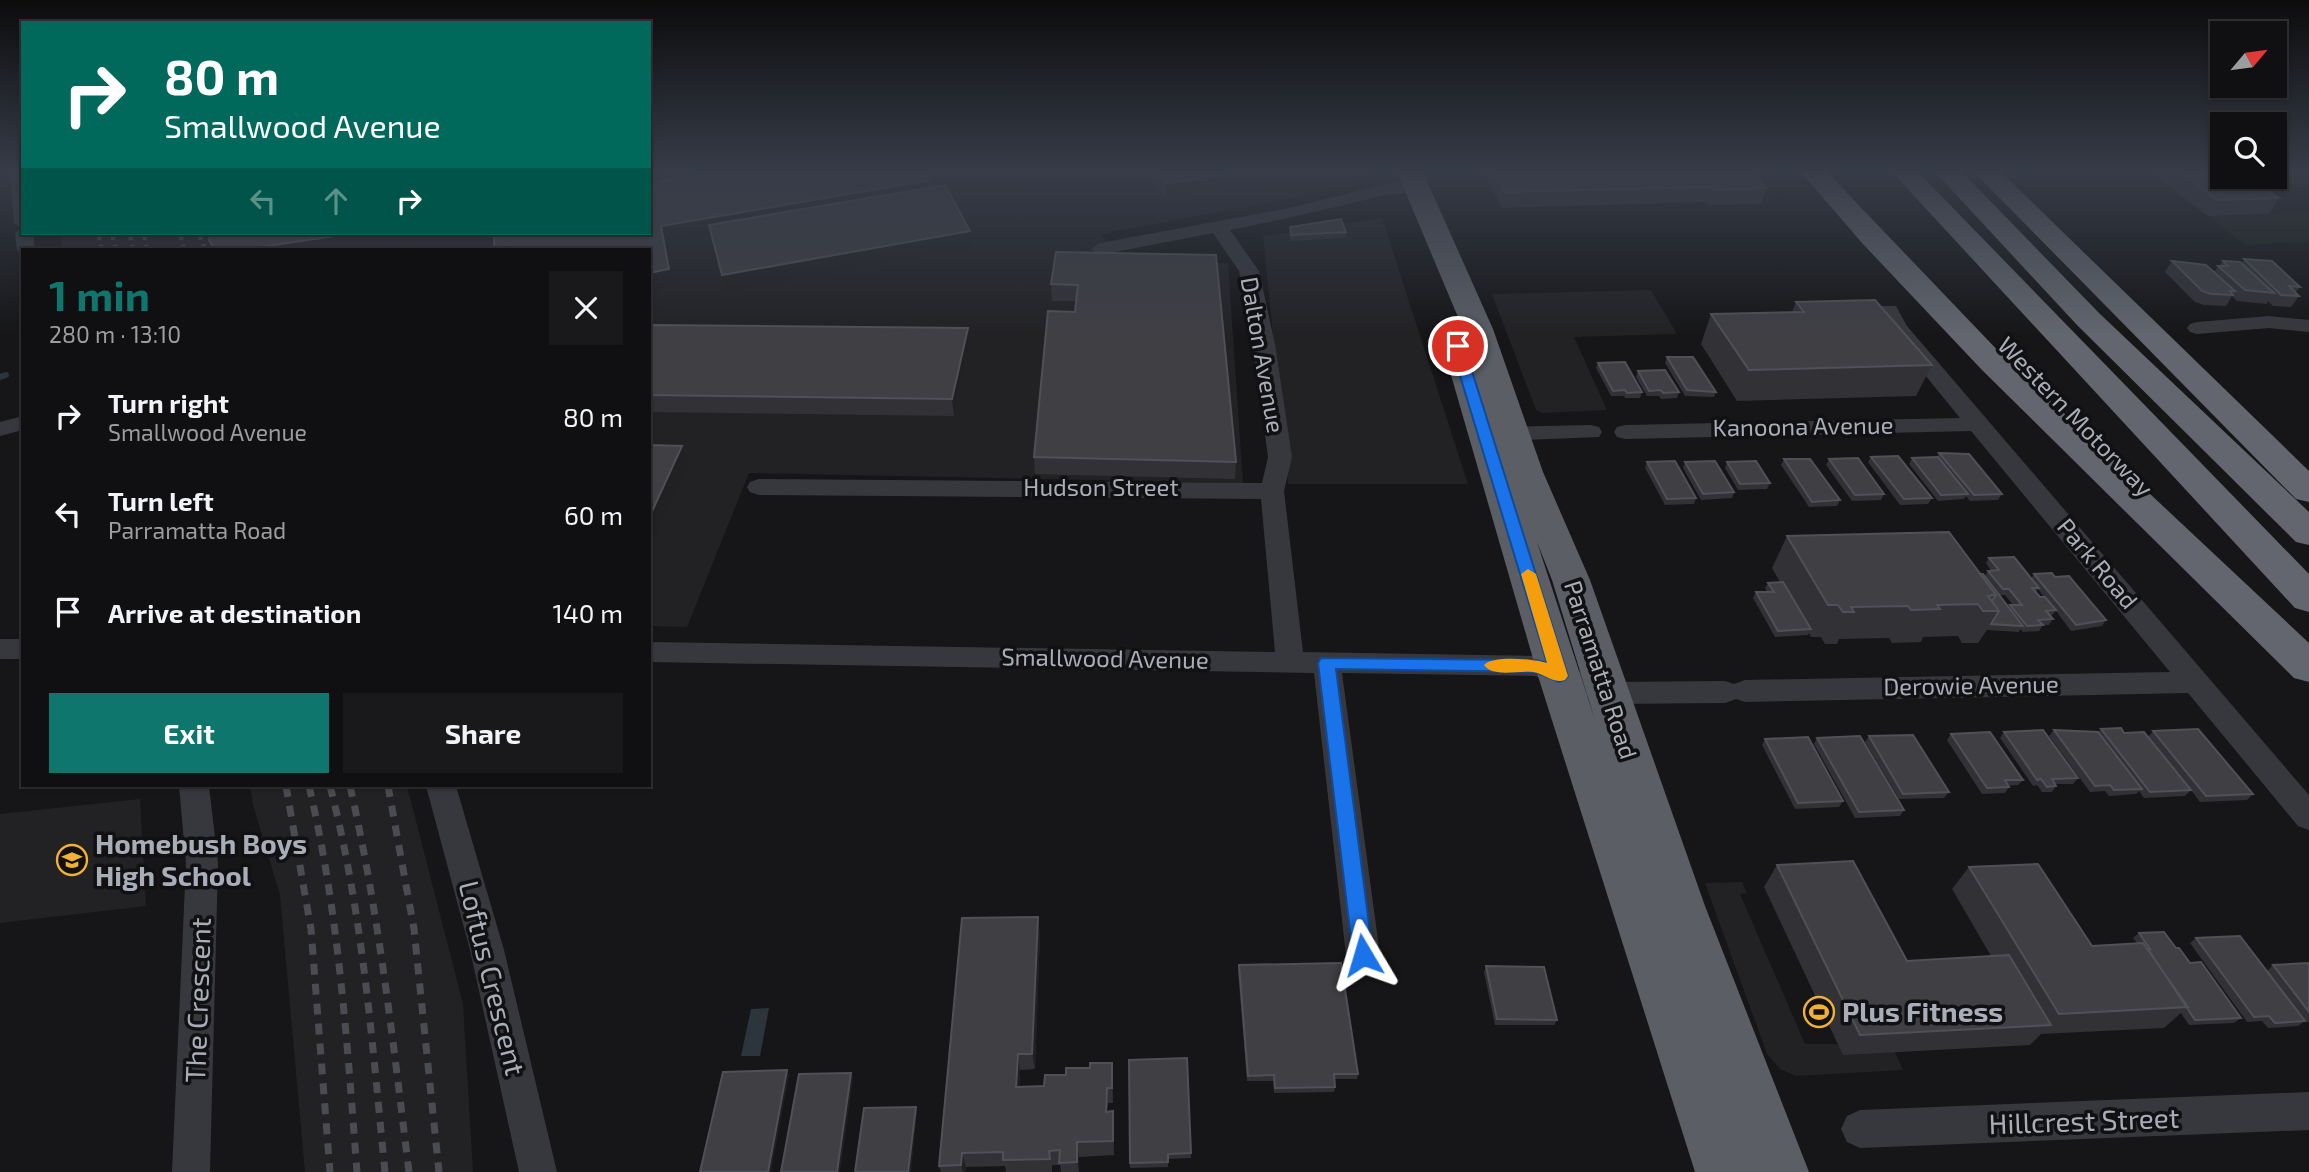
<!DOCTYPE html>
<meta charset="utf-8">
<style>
body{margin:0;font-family:"Exo 2",sans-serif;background:#19191b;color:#f1f3f6;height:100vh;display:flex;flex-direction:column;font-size:26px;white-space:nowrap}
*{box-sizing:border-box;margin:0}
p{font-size:23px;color:#9c9d9f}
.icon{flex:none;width:38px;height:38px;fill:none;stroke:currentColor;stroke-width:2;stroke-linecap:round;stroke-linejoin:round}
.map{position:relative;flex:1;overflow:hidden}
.sheet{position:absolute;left:21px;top:248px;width:630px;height:539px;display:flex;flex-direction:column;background:#101012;border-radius:0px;box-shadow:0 2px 5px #0004,0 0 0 2px #303032}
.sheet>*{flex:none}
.hud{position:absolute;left:21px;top:21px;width:630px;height:214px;border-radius:0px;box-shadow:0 2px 5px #0004,0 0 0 2px #303032;background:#00695c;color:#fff;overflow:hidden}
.needle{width:46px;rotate:61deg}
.buttons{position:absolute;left:2210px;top:21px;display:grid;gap:14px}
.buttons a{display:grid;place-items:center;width:77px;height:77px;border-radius:0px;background:#101012;box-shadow:0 2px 5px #0004,0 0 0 2px #303032;font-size:35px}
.pin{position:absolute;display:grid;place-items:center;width:60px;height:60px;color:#fff;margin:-30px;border:4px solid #fff;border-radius:50%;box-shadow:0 2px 7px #0007}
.me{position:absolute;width:77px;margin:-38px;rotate:353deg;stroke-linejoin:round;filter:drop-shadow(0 0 5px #0008)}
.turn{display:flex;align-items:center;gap:24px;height:147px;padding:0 28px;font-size:32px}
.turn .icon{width:91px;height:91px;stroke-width:2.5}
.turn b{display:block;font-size:49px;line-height:60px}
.lanes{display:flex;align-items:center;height:66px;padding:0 28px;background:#0003;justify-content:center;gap:35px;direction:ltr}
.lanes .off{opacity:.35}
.round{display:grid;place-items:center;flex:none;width:74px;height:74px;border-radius:0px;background:#19191b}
.headline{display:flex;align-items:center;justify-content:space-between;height:119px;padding:0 28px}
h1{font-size:42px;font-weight:700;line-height:52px;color:#0f766e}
.cta{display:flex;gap:14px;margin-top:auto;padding:14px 28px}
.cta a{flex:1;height:80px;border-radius:0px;background:#0f766e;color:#fff;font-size:28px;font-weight:700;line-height:80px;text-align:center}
.cta a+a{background:#19191b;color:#f1f3f6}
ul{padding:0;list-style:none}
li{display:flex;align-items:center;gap:21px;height:98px;padding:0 28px}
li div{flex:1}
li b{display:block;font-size:26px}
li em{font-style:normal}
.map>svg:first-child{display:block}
</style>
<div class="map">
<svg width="2309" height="1172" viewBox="0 0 2309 1172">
<rect width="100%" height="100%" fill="#161618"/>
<path fill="#222225" d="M649 172H1366L1367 175 1360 180 1287 199 1101 234 1120 265 1228 263 1243 483 749 473 687 627 649 626V250H63L60 233H649Z
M1382 218 1468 484H1288L1263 236Z
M1651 290 1677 334 1574 337 1607 410 1542 413 1536 410 1492 294Z
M250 786H407L463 1004 473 1172H305L280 895 253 805Z
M140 799 146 906 0 923V814Z
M1742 882 1747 893 1740 894 1805 1044H1891L1903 1070 1796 1076 1780 1069 1767 1054 1705 883Z"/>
<path fill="#1c231d" d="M2309 212V242L2246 245 2208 216Z"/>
<path fill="#2c353c" d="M769 1008 760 1056H741L751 1009Z"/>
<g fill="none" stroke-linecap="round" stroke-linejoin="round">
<path stroke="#2c353c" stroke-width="6" d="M0 377 6 375"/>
<path fill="#37383d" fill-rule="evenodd" d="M10 172H23V233H33L35 250H23V255L17 250 15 233 21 228 14 223Z
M1394 182H1416L1425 187C1417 196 1396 192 1384 195 1333 208 1282 220 1230 230L1259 271 1275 344 1292 457 1284 491 1303 652 1537 656 1609 682 1725 681 1734 684 1745 680 2170 672 1971 431 1625 439 1617 437 1614 432 1617 427 1625 425 1960 418 1890 332 1879 310 1882 306H1896L1907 326 2309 795V830L2298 826 2188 693 1745 702 1736 699 1725 703 1607 704 1535 676 1342 673 1380 955 1375 966 1363 970 1351 966 1346 955 1314 673 649 662V642L1275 652 1261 499 759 495 750 492 747 487 750 482 759 479 1262 483 1268 457 1253 344 1239 271 1213 233 1100 255 1091 249 1100 243 1289 208Z
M2269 316 2309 320V332L2269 328 2197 334 2190 332 2187 328 2190 324 2197 322Z
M23 416V430L0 436V422Z
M1591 425 1599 427 1602 432 1599 437 1495 441 1487 439 1484 434 1487 429 1495 427Z
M0 639H23V659H0Z
M179 786H209L218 863 210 1172H172L186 863Z
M426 786H456L504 950 557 1172H519L470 950Z
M2309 1092V1130L1860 1148 1847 1142 1841 1129 1847 1116 1860 1110Z"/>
<path fill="#5b5e65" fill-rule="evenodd" d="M1397 172H1423L1493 329 1543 472 1590 580 1705 906 1809 1172H1695L1538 676 1451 375 1456 368 1467 365 1475 367 1463 329ZM1537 542 1552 580 1595 720Z"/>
<path fill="#63666e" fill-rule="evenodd" d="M1801 172H1827L2004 357 2309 643V682L2294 678 1982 370 1862 243Z
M1892 172H1918L2309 574V612L2295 608Z
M1935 172H1962L2099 313 2309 512V545L2296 542 2077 325Z
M1974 172H2001L2309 471V502L2296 499Z"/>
<path stroke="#4a4c52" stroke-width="4.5" stroke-dasharray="7 5" stroke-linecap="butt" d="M98 233 102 250
M112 233 116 250
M130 233 133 250
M144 233 147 250
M180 233 184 250
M199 233 205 250"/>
<path stroke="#4a4c52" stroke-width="7" stroke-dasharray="11 9" stroke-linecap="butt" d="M286 786 311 929 330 1172
M309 786C339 913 347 1042 357 1172
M330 786C363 913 372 1042 385 1172
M350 786C379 913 393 1042 409 1172
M388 786 414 929 439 1172"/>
</g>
<path fill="#323236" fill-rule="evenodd" d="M1014 172H1084L1021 183Z
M1146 172H1220L1222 175 1221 190 1166 199Z
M1483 172H1752L1766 188 1761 204 1708 205 1706 202 1502 208Z
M2150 172H2222V177H2275V172H2309V184L2261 185 2279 198 2269 214 2208 216Z
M1290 227 1346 232 1345 238 1290 241Z
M1056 252 1236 462 1235 479 1035 474 1034 457 1075 312 1076 301H1052L1051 284Z
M2244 259 2300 287 2295 293 2299 296 2291 307 2273 306 2268 301 2267 304 2237 301 2232 296 2226 306 2204 305 2195 302 2165 272 2172 261 2214 272 2223 261 2242 263Z
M1796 302 1932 365 1916 396 1737 401 1701 344 1711 314 1792 312Z
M649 325 968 328 970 345 954 416 649 412Z
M1667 357 1716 392 1714 397 1685 396 1665 363Z
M1598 363 1642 392 1640 398H1625L1624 396H1611L1596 368Z
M1638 371 1679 392 1677 398 1661 399 1659 396H1647L1636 377Z
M1939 453 2002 494 1998 500 1970 501 1966 496 1964 499 1938 501 1909 464 1912 458 1937 457Z
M1871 457 1932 498 1928 504 1900 505 1868 462Z
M1784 459 1840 500 1837 506 1809 507 1781 465Z
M1829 459 1884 494 1881 500 1852 501 1826 465Z
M1647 462 1696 498 1694 504 1665 505 1645 468Z
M1685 462 1734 492 1732 498 1701 500 1683 468Z
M1727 462 1770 483 1767 489 1738 490 1725 468Z
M1787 536 1980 574 1985 576 1988 571H1991L1986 563 1989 558 2031 579 2034 574 2055 577 2106 620 2102 626 2071 631 2056 611 2051 616 2053 619 2049 625H2043L2039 631 2023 632 2020 629 2019 632 1987 630 1978 643H1962L1958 636 1923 637 1921 642 1892 643 1889 638 1839 639 1837 644H1825L1821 637H1811L1809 633 1808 635 1775 637 1753 598 1756 592H1767L1765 588 1768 583 1780 582 1772 568ZM2038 589 2044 597H2040L2036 592ZM1999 595H2005L2013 605H2010L2009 607Z
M2101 729 2148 737 2153 731 2253 794 2247 800 2200 802 2191 790 2185 796 2144 798 2139 791 2136 794 2109 796 2105 791 2090 792 2049 736 2054 730 2098 732Z
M2004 732 2078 778 2073 784H2055L2056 786 2052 792H2042L2037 785 2033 786 2000 738Z
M1951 734 2023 780 2018 785 2008 786 2009 787 2005 793 1982 794 1947 740Z
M1869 736 1949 792 1944 798 1899 799 1865 742Z
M1817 738 1904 810 1900 816 1855 818 1814 744Z
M1765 739 1843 801 1839 807 1795 809 1762 745Z
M1777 865 1907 961 1991 956 1952 889 1969 867 2092 946 2137 943 2133 938 2139 933 2176 948 2241 1018 2234 1023 2189 1025 2181 1013 2164 1028 2041 1034 2030 1045 1843 1055 1764 887Z
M1040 933 1035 1069 1020 1070 1019 1087 1044 1086 1066 1075 1112 1063 1113 1103H1108L1107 1112 1113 1111 1114 1155 1079 1157V1172H1061L1060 1165H1052V1172H1006L1005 1166 966 1167 965 1172H941L939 1166Z
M2196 938 2267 971 2273 965 2309 963V1022L2305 1021 2298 1026 2268 1028 2262 1021 2247 1022 2190 943Z
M1239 965 1358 1074 1357 1079H1335V1087L1334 1092 1274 1093 1273 1081H1247L1238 971Z
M1486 966 1557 1020 1554 1025H1495L1484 972Z
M1129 1060 1191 1153V1158L1168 1159V1167L1130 1168Z"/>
<path fill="#212124" d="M1020 172H1084L1021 183Z
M1222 175 1221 190 1166 199V184Z
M930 180 932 196 666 241 674 285 649 290V273L661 226Z
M970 231 972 247 726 291 722 275Z
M355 233H412V241L351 250H240Z
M968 328 970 345 954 416 952 399Z
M682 446 688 463 649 549V518Z
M1038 917 1040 933 1035 1069 1032 1054Z
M1018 1054 1020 1070 1019 1102 1016 1087Z
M787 1070 789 1075 771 1172H768Z
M851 1073 853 1078 840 1172H837Z
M916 1107 917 1112 911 1172H908Z
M1077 1142 1079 1157V1172L1077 1162Z
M962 1153 966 1167 965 1172H963L961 1165Z"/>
<path fill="#3f3f44" stroke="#4f5156" stroke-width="2" d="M715 172H926L930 180 661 226 669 269 649 273V250H494V233H649V183Z
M1157 172H1220L1222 175 1166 184Z
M1494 172H1752L1766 188 1713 190 1711 187 1505 192Z
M2180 172H2222V177H2248L2279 198 2217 200Z
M945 185 970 231 722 275 709 225Z
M1341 219 1346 232 1291 235 1290 227Z
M211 233H355L240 250H215L209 240Z
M1056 252 1216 255 1236 462 1034 457 1048 311 1075 312 1078 285 1051 284Z
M2244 259 2272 261 2300 287 2289 286 2299 296 2281 295Z
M2172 261 2206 265 2235 291H2230L2233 295 2211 294 2202 291Z
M2223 261 2240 262 2274 293 2245 290 2218 266H2228Z
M1875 300 1932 365 1749 370 1711 314 1804 312 1796 302Z
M649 325 968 328 952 399 649 395Z
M1667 357H1693L1716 392 1687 390Z
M1625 362 1642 392 1627 393 1625 390 1613 391 1598 363Z
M1665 370 1679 392 1663 393 1661 390 1649 391 1638 371Z
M649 445 682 446 649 518Z
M1939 453 1969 454 2002 494 1974 495Z
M1898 456 1932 498 1904 499 1871 457Z
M1938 457 1968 494 1941 495 1912 458Z
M1858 458 1884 494 1855 495 1829 459Z
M1784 459H1810L1840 500 1812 502Z
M1675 461 1696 498 1667 499 1647 462Z
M1715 461 1734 492 1703 494 1685 462Z
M1756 461 1770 483 1740 484 1727 462Z
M1949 532 1996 595 1988 596 1999 611H1983L1978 604 1937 605 1940 609 1911 610 1908 606 1851 607 1854 612H1843L1838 605H1828L1787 536Z
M2014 557 2039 588H2032L2040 597H2045L2056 610 2046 611 2053 619 2038 620 2043 625 2027 626 2010 605H2022L2009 589H2003L1988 571 1999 570 1989 558Z
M2052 573 2055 577 2069 576 2106 620 2076 625 2034 574Z
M1980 574H1983L2023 626 1991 624 1999 611 1992 601 1996 595Z
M1783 582 1811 629 1778 631 1756 592H1774L1768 583Z
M2121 728 2124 733 2144 732 2191 790 2150 792 2101 729Z
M2198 729 2253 794 2206 796 2153 731Z
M2043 730 2078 778 2052 779 2056 786 2047 787 2041 779 2037 780 2004 732Z
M2054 730 2098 732 2142 789 2114 790 2110 785 2095 786Z
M1990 732 2023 780H2005L2009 787 1987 788 1951 734Z
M1913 735 1949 792 1903 794 1869 736Z
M1860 736 1904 810 1859 812 1817 738Z
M1808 737 1843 801 1798 803 1765 739Z
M1853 861 1907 961 2009 955 2051 1025 1860 1035 1777 865Z
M2038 864 2092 946 2143 943 2188 1007 2059 1014 1969 867Z
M1038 917 1032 1054H1018L1016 1087 1044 1086 1045 1075H1066V1068H1090V1063H1112V1088H1107L1106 1112 1113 1111V1141L1077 1142V1162L1059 1163 1060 1150 1049 1151 1050 1159 1003 1160V1152L962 1153 961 1165 939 1166 962 918Z
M2164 932 2176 948H2179L2190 963 2201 962 2241 1018 2195 1020 2148 949H2150L2139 933Z
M2240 936 2305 1021 2275 1023 2269 1016 2254 1017 2196 938Z
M1341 963 1358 1074H1334L1335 1087 1275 1088 1274 1075 1248 1076 1239 965Z
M2309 963V1012L2273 965Z
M1486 966 1544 967 1557 1020 1497 1019Z
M1187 1058 1191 1153 1168 1154V1162L1130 1163 1129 1060Z
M787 1070 768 1172H700L723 1072Z
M851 1073 837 1172H781L799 1074Z
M916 1107 908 1172H855L864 1108Z"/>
<linearGradient id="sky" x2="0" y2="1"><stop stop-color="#0c0c0d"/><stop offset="0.51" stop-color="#363c48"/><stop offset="1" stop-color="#363c48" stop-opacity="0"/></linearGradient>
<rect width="2309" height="336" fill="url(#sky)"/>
<path fill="#1a73e8" stroke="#114b97" stroke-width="2" d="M1458 342 1464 346 1568 676 1565 680 1559 682 1535 672 1336 669 1373 955 1370 961 1363 964 1356 961 1353 955 1318 663 1321 658 1537 660 1547 663 1451 346Z"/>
<path fill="#f59e0b" d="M1528 569 1536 574 1568 676 1565 680C1553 684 1545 674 1533 672 1519 670 1493 678 1484 665 1492 655 1535 659 1547 663L1521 574Z"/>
<defs>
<g id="school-ring" transform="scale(1.575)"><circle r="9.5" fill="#111113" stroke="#f2b134" stroke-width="1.5"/><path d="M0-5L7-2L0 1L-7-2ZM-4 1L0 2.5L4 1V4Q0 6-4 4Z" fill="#f2b134"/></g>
<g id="stadium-ring" transform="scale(1.575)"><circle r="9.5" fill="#111113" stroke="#f2b134" stroke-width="1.5"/><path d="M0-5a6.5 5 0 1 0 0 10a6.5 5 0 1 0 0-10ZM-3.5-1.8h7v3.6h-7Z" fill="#f2b134"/></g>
</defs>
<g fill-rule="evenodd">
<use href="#school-ring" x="72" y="860"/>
<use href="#stadium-ring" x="1819" y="1012"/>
</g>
<g text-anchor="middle" stroke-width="7" stroke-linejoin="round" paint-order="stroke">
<g font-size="24" fill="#a8adb8" stroke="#111113">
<text transform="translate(1262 355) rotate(80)" y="8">Dalton Avenue</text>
<text transform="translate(2075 417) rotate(46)" y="8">Western Motorway</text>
<text transform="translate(1803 427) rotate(-1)" y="8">Kanoona Avenue</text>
<text x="1101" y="496">Hudson Street</text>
<text transform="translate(2097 564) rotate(50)" y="8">Park Road</text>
<text transform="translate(1105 659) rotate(1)" y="8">Smallwood Avenue</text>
<text transform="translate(1600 670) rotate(72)" y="8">Parramatta Road</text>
<text transform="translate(1971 686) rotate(-1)" y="8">Derowie Avenue</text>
</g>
<g font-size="28" font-weight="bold" fill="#a8adb8" stroke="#111113" text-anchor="start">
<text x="95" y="854">Homebush Boys<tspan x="95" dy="32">High School</tspan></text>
<text x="1842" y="1022">Plus Fitness</text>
</g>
<g font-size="28" fill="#a8adb8" stroke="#111113">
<text transform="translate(492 978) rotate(76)" y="10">Loftus Crescent</text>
<text transform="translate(198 1000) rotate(-88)" y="10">The Crescent</text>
<text transform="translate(2084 1121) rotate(-2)" y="10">Hillcrest Street</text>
</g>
</g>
</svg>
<div class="buttons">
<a><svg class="needle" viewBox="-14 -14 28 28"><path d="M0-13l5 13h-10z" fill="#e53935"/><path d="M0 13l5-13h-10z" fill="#9c9d9f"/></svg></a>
<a><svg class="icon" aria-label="search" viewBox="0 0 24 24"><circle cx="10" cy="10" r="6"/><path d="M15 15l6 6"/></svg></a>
</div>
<div class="pin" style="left:1458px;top:346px;background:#d93025"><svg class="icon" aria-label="arrive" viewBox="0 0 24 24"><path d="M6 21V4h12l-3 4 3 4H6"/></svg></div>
<svg class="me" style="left:1363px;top:955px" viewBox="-20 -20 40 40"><path d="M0-17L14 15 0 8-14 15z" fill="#1a73e8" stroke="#fff" stroke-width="4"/></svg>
<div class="hud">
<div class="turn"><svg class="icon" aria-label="right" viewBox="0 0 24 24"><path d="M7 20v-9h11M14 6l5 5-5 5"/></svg><div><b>80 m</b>Smallwood Avenue</div></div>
<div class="lanes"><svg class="icon off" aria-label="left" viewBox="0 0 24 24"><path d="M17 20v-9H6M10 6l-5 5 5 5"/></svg><svg class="icon off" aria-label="ahead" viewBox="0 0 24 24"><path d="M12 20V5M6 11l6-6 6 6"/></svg><svg class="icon" aria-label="right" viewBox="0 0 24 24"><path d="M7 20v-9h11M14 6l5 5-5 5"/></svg></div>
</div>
<section class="sheet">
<div class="headline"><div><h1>1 min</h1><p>280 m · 13:10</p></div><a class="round"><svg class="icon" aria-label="close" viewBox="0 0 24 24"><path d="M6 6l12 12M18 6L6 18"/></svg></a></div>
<ul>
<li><svg class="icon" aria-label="right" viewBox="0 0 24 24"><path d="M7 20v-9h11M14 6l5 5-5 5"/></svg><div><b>Turn right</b><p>Smallwood Avenue</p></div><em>80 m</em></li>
<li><svg class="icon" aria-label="left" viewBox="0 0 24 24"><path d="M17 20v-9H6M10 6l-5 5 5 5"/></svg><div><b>Turn left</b><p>Parramatta Road</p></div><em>60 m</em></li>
<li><svg class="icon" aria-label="arrive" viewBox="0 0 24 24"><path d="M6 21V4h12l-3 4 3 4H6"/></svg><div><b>Arrive at destination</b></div><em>140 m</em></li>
</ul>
<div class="cta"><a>Exit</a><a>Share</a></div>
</section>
</div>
